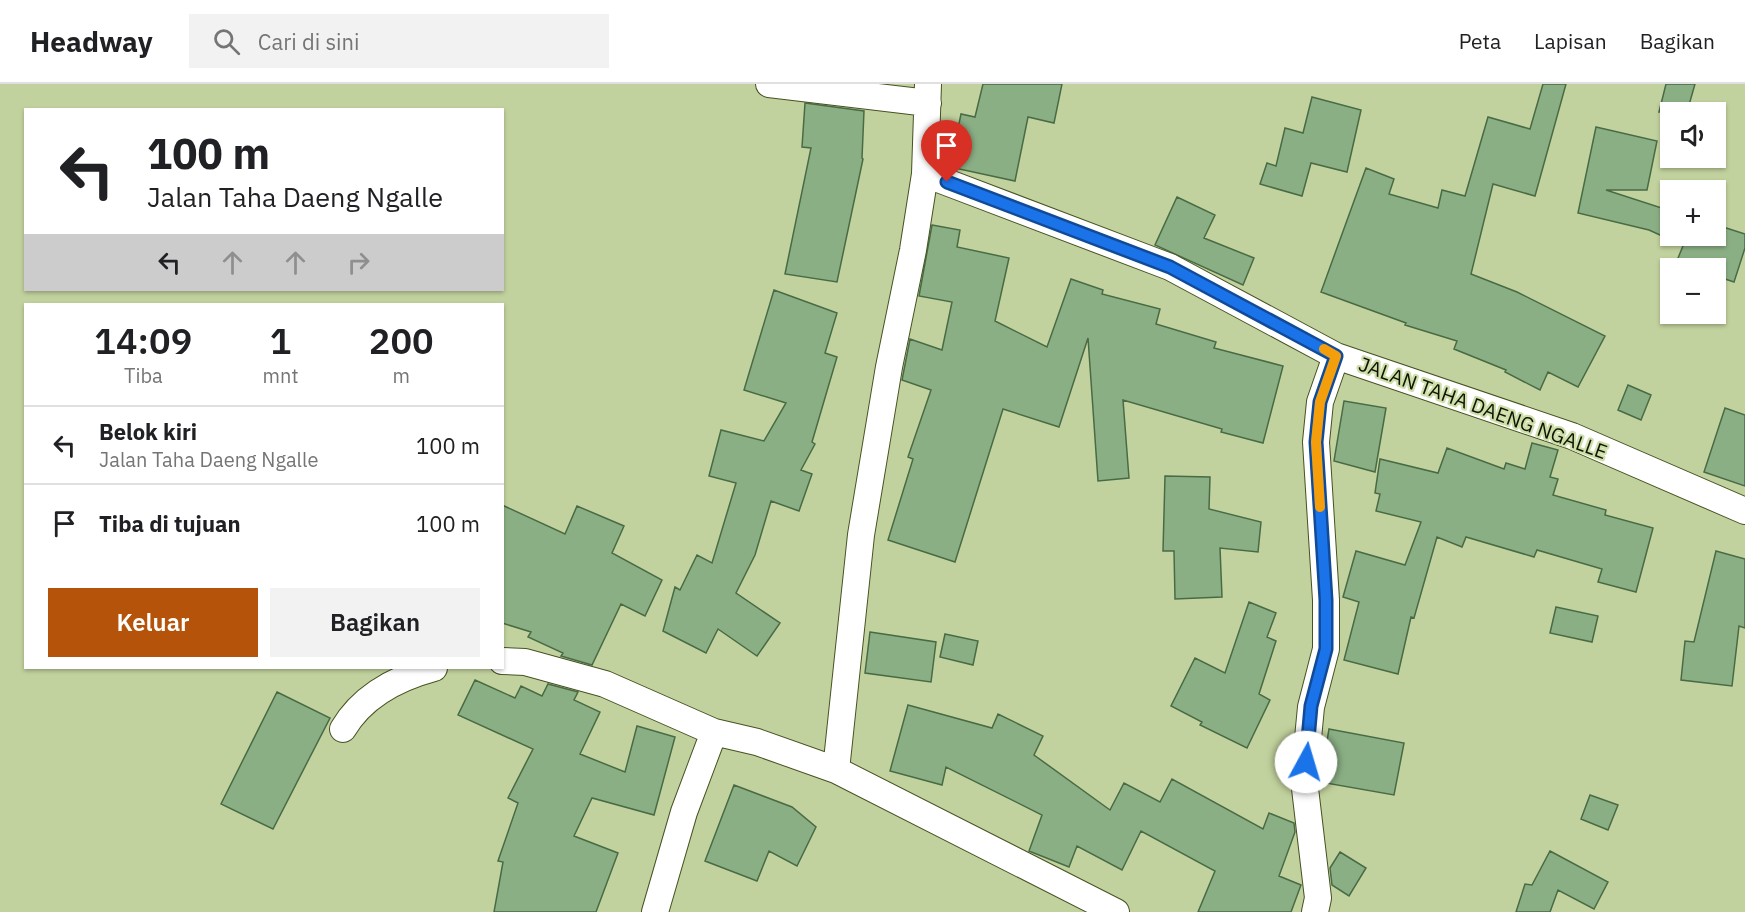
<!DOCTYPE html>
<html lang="id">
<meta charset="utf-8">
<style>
body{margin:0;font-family:"IBM Plex Sans",sans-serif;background:#f2f2f2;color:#202124;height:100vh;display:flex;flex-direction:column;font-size:22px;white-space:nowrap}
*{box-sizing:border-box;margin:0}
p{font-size:20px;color:#757577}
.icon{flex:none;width:33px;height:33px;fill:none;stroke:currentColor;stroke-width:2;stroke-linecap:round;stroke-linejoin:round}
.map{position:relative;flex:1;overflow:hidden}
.side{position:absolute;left:24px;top:219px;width:480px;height:366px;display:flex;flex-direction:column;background:#fff;border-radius:0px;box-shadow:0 2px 4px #0004}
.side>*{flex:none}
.guide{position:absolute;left:24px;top:24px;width:480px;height:183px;border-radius:0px;box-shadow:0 2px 4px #0004;background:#fff;color:#202124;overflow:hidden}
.buttons{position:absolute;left:1660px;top:18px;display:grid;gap:12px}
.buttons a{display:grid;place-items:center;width:66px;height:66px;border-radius:0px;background:#fff;box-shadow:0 2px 4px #0004;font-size:30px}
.pin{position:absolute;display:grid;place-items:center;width:51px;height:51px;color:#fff;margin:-62px -26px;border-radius:50% 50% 50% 0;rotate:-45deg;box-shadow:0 0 6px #0007}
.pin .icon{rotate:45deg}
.me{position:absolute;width:66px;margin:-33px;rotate:6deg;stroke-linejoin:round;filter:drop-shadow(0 0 4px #0008)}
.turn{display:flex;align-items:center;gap:21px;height:126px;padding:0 24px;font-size:27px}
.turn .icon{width:78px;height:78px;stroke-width:2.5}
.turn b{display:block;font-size:42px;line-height:51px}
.lanes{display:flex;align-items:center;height:57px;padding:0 24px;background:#0003;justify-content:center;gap:30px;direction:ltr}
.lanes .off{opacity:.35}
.eta{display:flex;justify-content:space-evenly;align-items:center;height:102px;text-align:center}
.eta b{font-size:36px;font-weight:600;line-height:42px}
.button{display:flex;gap:12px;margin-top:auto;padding:12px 24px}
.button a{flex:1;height:69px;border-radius:0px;background:#b45309;color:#fff;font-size:24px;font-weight:600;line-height:69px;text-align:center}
.button a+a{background:#f2f2f2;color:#202124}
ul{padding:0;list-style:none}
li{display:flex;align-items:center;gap:18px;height:78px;padding:0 24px;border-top:2px solid #e0e0e0}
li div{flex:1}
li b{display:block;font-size:22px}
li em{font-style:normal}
header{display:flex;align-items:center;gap:36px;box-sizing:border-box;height:84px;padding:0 30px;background:#fff;border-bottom:2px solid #e0e0e0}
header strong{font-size:28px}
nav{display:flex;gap:33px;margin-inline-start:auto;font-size:21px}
.search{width:420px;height:54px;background:#f2f2f2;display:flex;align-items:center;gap:15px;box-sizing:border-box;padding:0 21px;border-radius:0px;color:#757577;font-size:22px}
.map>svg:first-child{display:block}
</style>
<header>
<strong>Headway</strong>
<div class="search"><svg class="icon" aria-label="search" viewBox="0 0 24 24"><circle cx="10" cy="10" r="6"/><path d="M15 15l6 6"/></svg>Cari di sini</div>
<nav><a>Peta</a><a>Lapisan</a><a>Bagikan</a></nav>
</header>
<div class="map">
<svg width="1745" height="828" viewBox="0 0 1745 828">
<rect width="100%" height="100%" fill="#c2d29e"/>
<path fill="#8baf85" stroke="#496b44" stroke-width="1.5" d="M983 0H1062L1054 39 1028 33 1015 97 950 83 961 30 975 33Z
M1543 0H1566L1535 112 1493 100 1471 190 1517 208 1605 252 1578 303 1548 288 1540 306 1505 288 1506 286 1454 265 1457 257 1405 241 1406 239 1321 208 1366 84 1394 95 1389 110 1438 124 1442 106 1465 112 1488 33 1530 45Z
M1666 0H1695L1687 28H1659Z
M1312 13 1361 26 1347 88 1311 79 1302 112 1260 100 1267 79 1276 82 1285 44 1303 49Z
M805 19 864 27 862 74 863 75 837 198 785 190 811 64 802 63Z
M1596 43 1657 57 1647 106H1606L1671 127V156L1649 146 1578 129Z
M1177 113 1215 131 1204 154 1254 174 1243 201 1155 161Z
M932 141 960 146 957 163 1009 174 995 237 1047 263 1071 195 1103 206 1102 210 1160 225 1156 240 1216 258 1214 264 1283 282 1263 359 1221 348 1222 345 1123 316 1129 394 1098 397 1088 254 1059 343 1003 325 955 478 888 456 913 375 908 373 931 306 902 296 910 255 942 266 952 218 919 212Z
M1717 141 1745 150V164L1734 198 1716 192V184H1674L1687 152H1716Z
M774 206 837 229 825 269 837 273 812 358 815 360 801 386 812 390 799 427 771 417 755 471 736 509 780 539 757 572 718 545 706 569 663 547 675 503 680 506 697 471 712 479 736 399 709 392 721 346 764 357 786 319 744 306Z
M1628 301 1651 311 1641 336 1618 326Z
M1344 317 1386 324 1375 388 1334 377Z
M1725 324 1745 331V402L1704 388Z
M1532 359 1558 366 1550 393 1558 395 1553 411 1606 426 1605 431 1653 444 1636 508 1598 498 1602 485 1537 466 1534 473 1466 453 1462 463 1437 453 1414 534 1411 533 1398 590 1344 576 1359 518 1343 513 1356 467 1405 481 1421 438 1376 427 1380 410 1375 409 1380 375 1438 389 1447 364 1504 385 1506 379 1525 385Z
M1165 392 1210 393 1209 425 1261 438 1258 468 1220 464 1222 513 1175 515 1174 467H1163Z
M502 421 565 450 577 422 624 442 612 469 662 496 645 532 621 520 592 581 561 572 563 569 528 553 531 548 502 539Z
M1716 467 1745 475V544L1739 542 1732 602 1681 596 1685 557 1694 558Z
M1249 518 1276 529 1267 553 1276 557 1259 610 1270 616 1247 664 1200 641 1202 638 1171 622 1195 574 1225 589Z
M1556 523 1598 532 1592 558 1550 549Z
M870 548 936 558 931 598 865 589Z
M945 550 978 557 973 581 940 573Z
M475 596 515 614 521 602 542 612 548 600 578 608 574 616 600 628 580 670 625 688 637 642 675 653 654 731 592 714 574 752 618 769 596 828H494L503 778 498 777 518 719 508 714 533 665 458 631Z
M277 608 330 634 273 745 221 720Z
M908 621 992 644 998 630 1043 652 1034 671 1110 726 1124 699 1160 718 1172 695 1263 745 1269 729 1294 739 1295 748 1279 792 1301 801 1291 828H1198L1215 787 1141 747 1122 786 1077 762 1069 783 1029 767 1042 731 946 683 942 701 890 687Z
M1329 645 1404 659 1394 711 1320 698Z
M734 701 792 723 816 743 797 782 769 767 757 797 705 777Z
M1590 711 1618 721 1608 746 1581 735Z
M1550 767 1608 798 1594 825 1558 806 1550 828H1516L1525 800 1532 801Z
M1340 768 1366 784 1349 812 1332 801 1330 784Z"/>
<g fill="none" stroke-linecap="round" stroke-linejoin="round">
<g stroke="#465222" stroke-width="28">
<path id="minor" d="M769 0 928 19
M928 0 925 90 913 166 889 283 861 451 836 686 1116 828
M925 90 1170 183 1336 272 1572 352 1745 427
M502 577 525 578 605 600 714 648 757 658 836 686
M343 645C363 611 397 594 434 584
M655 828 684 728 714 648
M1315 828 1318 814 1304 696 1311 623 1326 565V516L1316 358 1320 318 1336 272"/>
</g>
<use href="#minor" stroke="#fff" stroke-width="26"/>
</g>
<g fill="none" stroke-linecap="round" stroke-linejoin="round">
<g stroke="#114b97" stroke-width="15">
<path id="route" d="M947 98 1170 183 1336 272 1320 318 1316 358 1326 516V565L1311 622 1306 678"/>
</g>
<use href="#route" stroke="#1a73e8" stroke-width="10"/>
<path stroke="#f59e0b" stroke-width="10" d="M1320 423 1316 358 1320 318 1336 272 1324 265"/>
</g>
<g text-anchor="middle" stroke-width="4.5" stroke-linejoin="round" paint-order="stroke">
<g font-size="20" fill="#101503" stroke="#cfdfaa">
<text transform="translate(1483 324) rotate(20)" y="7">JALAN TAHA DAENG NGALLE</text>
</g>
</g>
</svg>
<div class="buttons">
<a><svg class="icon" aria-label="sound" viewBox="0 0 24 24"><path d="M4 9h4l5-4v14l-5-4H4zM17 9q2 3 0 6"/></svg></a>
<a>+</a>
<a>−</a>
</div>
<div class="pin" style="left:947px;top:98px;background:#d93025"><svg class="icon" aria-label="arrive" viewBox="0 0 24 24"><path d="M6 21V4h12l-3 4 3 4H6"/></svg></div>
<svg class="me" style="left:1306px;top:678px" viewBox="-20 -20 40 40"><circle r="19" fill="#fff"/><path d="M0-13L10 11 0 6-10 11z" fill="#1a73e8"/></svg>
<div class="guide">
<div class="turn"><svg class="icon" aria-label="left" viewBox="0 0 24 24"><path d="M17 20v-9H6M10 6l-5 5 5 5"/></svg><div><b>100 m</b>Jalan Taha Daeng Ngalle</div></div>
<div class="lanes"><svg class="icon" aria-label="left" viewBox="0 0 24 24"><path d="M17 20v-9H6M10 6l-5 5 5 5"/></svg><svg class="icon off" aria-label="ahead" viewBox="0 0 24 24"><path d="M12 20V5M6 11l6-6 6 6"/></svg><svg class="icon off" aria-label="ahead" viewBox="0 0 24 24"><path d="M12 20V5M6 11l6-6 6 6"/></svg><svg class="icon off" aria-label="right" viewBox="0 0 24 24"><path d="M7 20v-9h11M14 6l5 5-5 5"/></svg></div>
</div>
<section class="side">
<div class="eta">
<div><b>14:09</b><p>Tiba</p></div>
<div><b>1</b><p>mnt</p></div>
<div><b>200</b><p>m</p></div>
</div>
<ul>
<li><svg class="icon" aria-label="left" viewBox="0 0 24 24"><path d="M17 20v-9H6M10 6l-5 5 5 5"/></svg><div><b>Belok kiri</b><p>Jalan Taha Daeng Ngalle</p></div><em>100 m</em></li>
<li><svg class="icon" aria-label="arrive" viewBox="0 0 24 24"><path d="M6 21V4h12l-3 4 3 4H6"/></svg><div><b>Tiba di tujuan</b></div><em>100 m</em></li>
</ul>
<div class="button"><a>Keluar</a><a>Bagikan</a></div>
</section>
</div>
